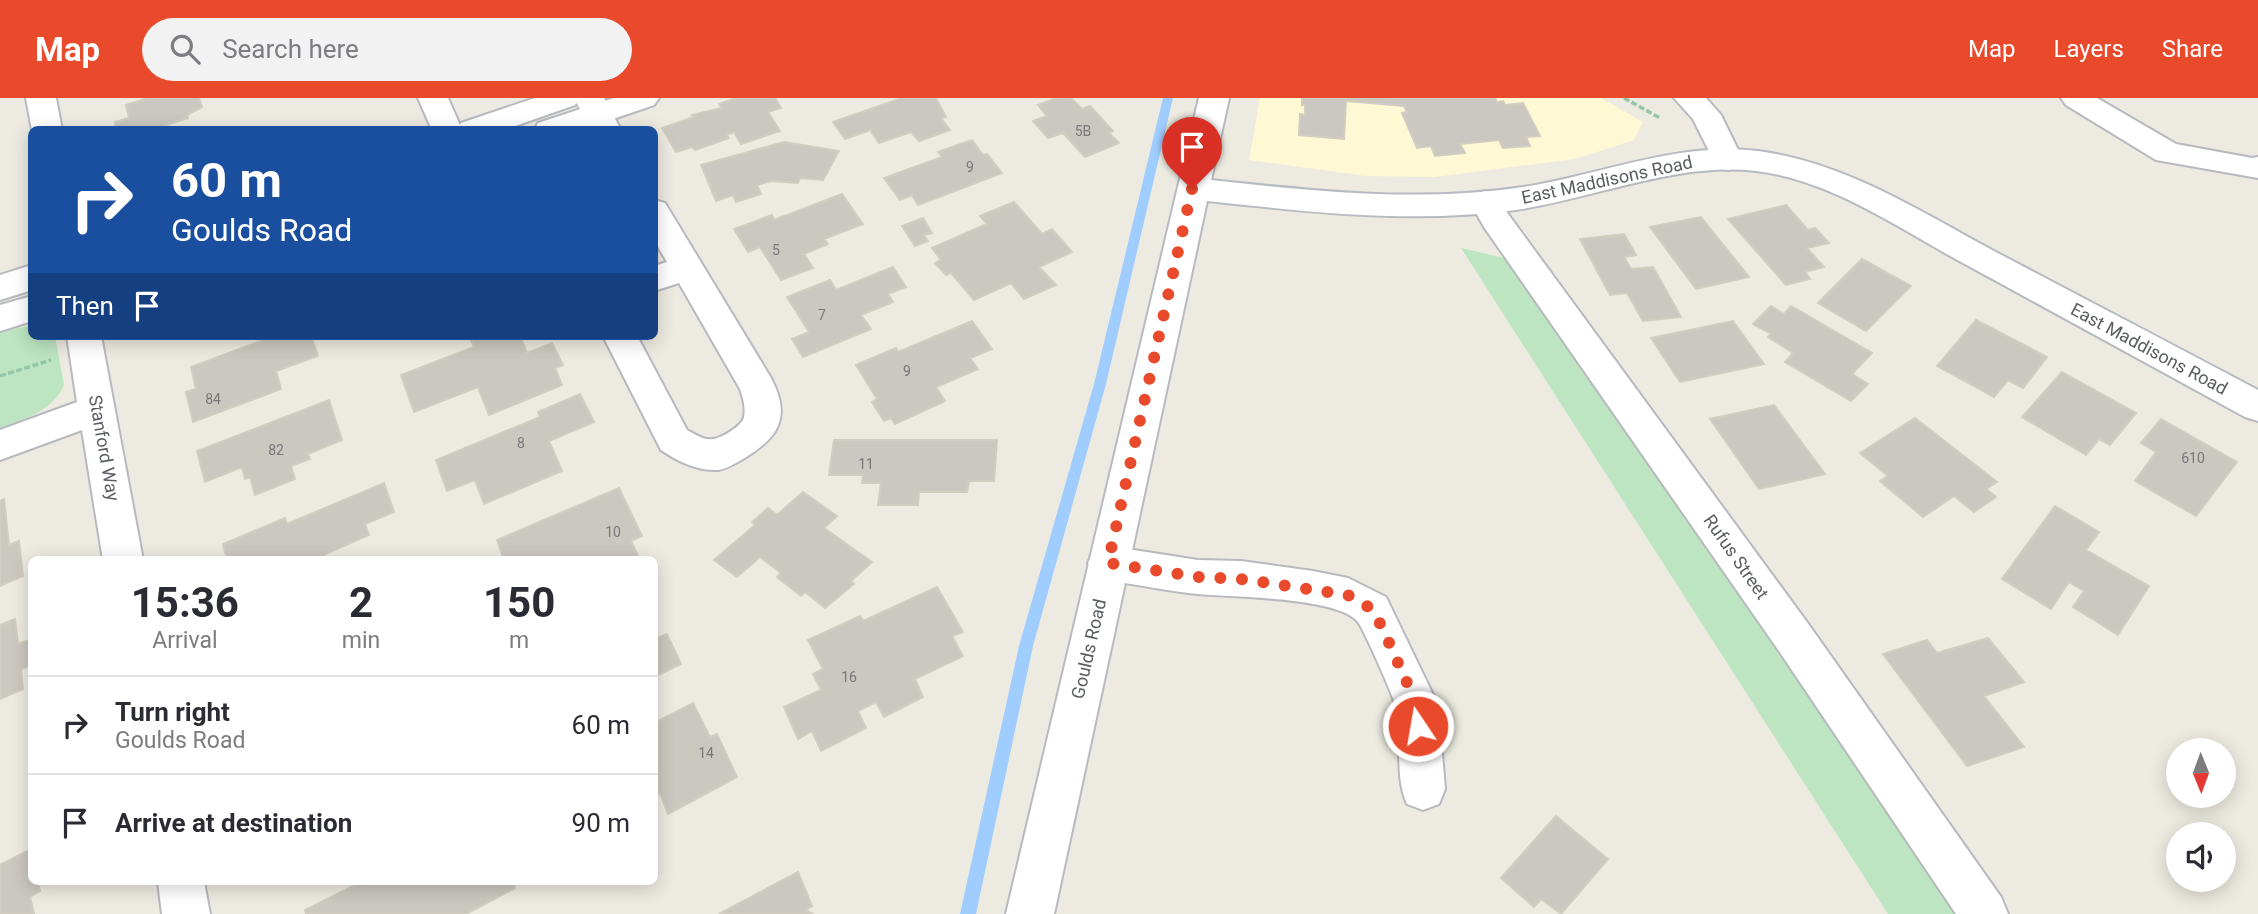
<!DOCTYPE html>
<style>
body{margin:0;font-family:Roboto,sans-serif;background:#f2f2f3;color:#2b2b33;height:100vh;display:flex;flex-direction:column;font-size:26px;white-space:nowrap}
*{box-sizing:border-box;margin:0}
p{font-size:23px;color:#7c7c81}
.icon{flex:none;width:38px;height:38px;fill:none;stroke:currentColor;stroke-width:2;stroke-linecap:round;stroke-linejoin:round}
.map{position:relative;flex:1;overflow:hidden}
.panel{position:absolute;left:28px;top:458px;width:630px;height:329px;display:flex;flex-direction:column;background:#fff;border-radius:10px;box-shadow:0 4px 18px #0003}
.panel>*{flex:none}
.top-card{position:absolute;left:28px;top:28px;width:630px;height:214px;border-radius:10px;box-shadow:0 4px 18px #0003;background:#1a4fa0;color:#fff;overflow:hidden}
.needle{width:46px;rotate:179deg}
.controls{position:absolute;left:2166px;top:640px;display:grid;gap:14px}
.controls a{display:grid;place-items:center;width:70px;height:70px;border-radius:50%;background:#fff;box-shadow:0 4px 18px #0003;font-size:35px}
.pin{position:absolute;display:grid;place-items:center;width:60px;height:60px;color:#fff;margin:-72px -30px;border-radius:50% 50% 50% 0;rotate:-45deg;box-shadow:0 0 7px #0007}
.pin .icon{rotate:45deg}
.me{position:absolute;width:77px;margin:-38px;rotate:348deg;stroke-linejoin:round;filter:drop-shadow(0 0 5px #0008)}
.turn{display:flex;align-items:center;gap:24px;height:147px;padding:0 28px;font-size:32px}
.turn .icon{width:91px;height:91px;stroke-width:2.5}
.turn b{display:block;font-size:49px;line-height:60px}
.then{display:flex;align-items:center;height:66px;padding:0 28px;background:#0003;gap:14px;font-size:26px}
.eta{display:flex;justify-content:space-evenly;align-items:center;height:119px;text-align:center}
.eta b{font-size:42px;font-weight:700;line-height:49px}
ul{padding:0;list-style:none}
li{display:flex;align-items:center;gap:21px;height:98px;padding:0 28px;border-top:2px solid #e1e1e2}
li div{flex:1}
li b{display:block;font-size:26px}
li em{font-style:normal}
header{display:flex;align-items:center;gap:42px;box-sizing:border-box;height:98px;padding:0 35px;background:#e94a2b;color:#fff}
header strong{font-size:33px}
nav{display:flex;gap:38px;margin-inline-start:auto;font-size:24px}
.search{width:490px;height:63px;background:#f2f2f3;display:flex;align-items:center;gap:18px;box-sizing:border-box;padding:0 24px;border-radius:38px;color:#7c7c81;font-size:26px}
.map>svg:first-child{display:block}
</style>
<header>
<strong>Map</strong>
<div class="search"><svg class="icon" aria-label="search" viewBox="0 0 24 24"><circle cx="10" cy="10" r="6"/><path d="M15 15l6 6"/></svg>Search here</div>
<nav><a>Map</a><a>Layers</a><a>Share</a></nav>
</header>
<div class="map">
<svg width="2258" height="816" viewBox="0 0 2258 816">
<rect width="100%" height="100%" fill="#edebe1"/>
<path fill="#fef8d5" d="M1260 0H1601L1643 24 1634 42 1575 61 1435 79 1366 78 1249 62Z"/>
<path fill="#bde5c1" d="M1461 150 1518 163 1963 816H1888Z
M31 228 32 238H55L64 287C53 313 24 321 0 330V233Z"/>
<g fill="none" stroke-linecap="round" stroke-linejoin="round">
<path fill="#9fcdff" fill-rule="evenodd" d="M1163 0H1173L1106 286 1033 548 976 816H960L1019 548 1094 286Z"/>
</g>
<path fill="#cac8c0" stroke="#d1cdc0" stroke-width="2" d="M148 0H199L202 9 187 17 188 20 160 29 161 32H116L115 24 129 20 126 7Z
M736 0H775L781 10 768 14 780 33 741 46 734 34 727 37 729 40 695 52 692 49 676 54 662 30 694 19 692 17 722 10 719 6Z
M902 0H936L946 19 941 20 950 32 919 43 911 34 879 45 870 32 845 41 833 24Z
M1056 0H1071L1082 11 1090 8 1113 33 1109 35 1119 45 1085 59 1063 35 1048 40 1033 23 1047 18 1038 7Z
M1302 0H1495L1497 4 1503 3 1505 7 1523 5 1540 38 1526 39 1530 48 1503 50 1499 42 1460 46 1465 55 1435 58 1431 48 1417 50 1402 15 1407 14 1404 8 1346 3 1344 41 1299 37 1300 16 1305 17V7H1302Z
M972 42 983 57 987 56 1002 75 918 107 912 97 900 102 884 80 942 59 938 54Z
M784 44 839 53 823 82 800 80 798 85 771 83 757 87 761 96 736 104 733 97 716 103 701 67Z
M842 96 863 126 824 141 828 146 804 156 813 170 781 182 760 149 748 154 734 131 772 117 774 122Z
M1014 104 1042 136 1052 131 1072 154 1039 169 1056 187 1024 201 1011 185 974 202 951 175 946 177 935 165 941 162 932 150 987 126 980 118Z
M1786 107 1808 132 1815 130 1829 145 1807 150 1824 169 1805 174 1810 181 1786 187 1728 121Z
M1701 119 1749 179 1696 191 1650 129Z
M923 120 932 135 924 137 928 143 915 148 902 128Z
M1624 136 1636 157 1624 159 1631 171 1653 169 1681 219 1643 223 1627 195 1610 197 1580 141Z
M1862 161 1911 188 1866 233 1818 205Z
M893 169 906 189 888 196 893 204 861 217 871 231 803 259 792 241 809 234 787 199 830 182 836 192Z
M1771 208 1784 216 1791 208 1872 255 1852 276 1868 286 1851 303 1785 264 1793 255 1768 239 1771 236 1753 226Z
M1976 222 2047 259 2023 290 2008 282 1994 299 1937 268Z
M972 223 992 251 970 260 978 271 936 289 945 303 895 326 891 320 884 323 872 304 877 301 856 267 896 250 898 254Z
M1733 223 1764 266 1680 284 1651 240Z
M274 238H311L318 258 276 273 281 291 193 324 186 294 196 291 191 269Z
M483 238H520L527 255 552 245 563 267 555 270 562 287 489 317 478 289 414 314 401 277 474 249 471 242Z
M2062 274 2136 315 2110 347 2099 341 2086 357 2022 319Z
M580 296 594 324 549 343 562 373 484 406 475 382 447 393 436 362 540 319 538 314Z
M329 302 342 342 308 356 310 361 291 368 295 381 255 397 250 379 245 381 242 369 205 384 197 353Z
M1774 307 1825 376 1759 391 1710 321Z
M1915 320 1997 384 1986 391 1996 399 1974 414 1954 398 1923 419 1880 383 1888 378 1860 355Z
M2161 321 2237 364 2196 418 2135 383 2156 354 2141 345Z
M834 342H997L994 383H969L967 394H919L918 407H878L881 385H862L863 377H829Z
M384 385 394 414 365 426 369 437 325 456 327 462H227L223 446 285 420 287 426Z
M619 390 642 438 631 443 639 460 504 462 497 442Z
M803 394 837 418 824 430 872 464 851 483 854 486 825 510 805 494 801 498 777 479 781 475 760 459 737 479 714 462 755 427 752 424 768 410 777 417Z
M4 401 9 447 19 443 23 478 0 488V403Z
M2055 408 2099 434 2086 452 2149 488 2118 537 2073 509 2084 493 2069 484 2051 511 2002 481Z
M937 489 963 534 952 538 963 558 915 581 923 599 884 619 876 604 858 613 866 630 821 653 812 633 798 641 784 609 821 592 813 576 823 571 808 542 860 518 863 523Z
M15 521 18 546 32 541V567L21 571 23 591 0 601V527Z
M667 536 681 566 654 579V541Z
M1988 540 2024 584 1984 598 2024 649 1967 668 1883 556 1927 542 1937 555Z
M693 605 710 639 717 636 737 679 668 716 660 695 654 698V625Z
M1556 718 1608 761 1561 816 1541 801 1534 809 1501 780Z
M31 751 32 784H38L40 793 30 799 34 816H0V767Z
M798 774 812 808 806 812 813 816H719Z
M361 784H513L515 790 466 816H306L305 812Z"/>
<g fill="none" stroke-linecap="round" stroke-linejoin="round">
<g stroke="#b7b9be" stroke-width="4">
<path id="street" d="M26 0H56L62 32H32Z
M418 0H448L462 32H432Z
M574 0H604L621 32H591Z
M1674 0H1706L1721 17 1743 62 1739 69 1728 72 1717 69 1693 21Z
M2061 0H2097L2176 46 2252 60 2258 59V80L2156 62 2066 7Z
M1486 93 1497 96 1508 116 1809 527 2001 799 2008 816H1956L1779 553 1484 129 1470 104 1475 96Z
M654 102 665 105 771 280C792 320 778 340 743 361 736 365 726 371 718 372 697 373 677 363 661 352L603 238H637L687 332C695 336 704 343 713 341 722 340 742 328 744 319 746 309 743 300 740 291L679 185 654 193V168L667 164 654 142Z
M67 238H101L143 462H103L82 332 0 362V332L77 304Z
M1108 448 1198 462 1241 463 1313 473 1348 480 1386 499 1438 607 1445 691 1439 706 1423 712 1407 706C1393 674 1404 639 1395 606 1392 595 1364 532 1358 524 1338 499 1230 499 1197 496 1168 493 1138 487 1108 482L1094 477 1088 465 1094 453Z
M158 784H204L210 816H162Z"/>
</g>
<g stroke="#b7bac0" stroke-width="4">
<path id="secondary" d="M535 0H580L575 7 504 32H457L461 25Z
M614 0H659L654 7 581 32H534L538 25Z
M1199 0H1229L1211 82C1312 93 1415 104 1516 90 1596 79 1676 43 1758 53 1843 64 1918 112 1992 152 2081 199 2169 245 2258 292V323L2245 319C2151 268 2057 216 1963 165 1898 130 1831 82 1756 73 1675 64 1596 100 1516 112 1414 126 1309 114 1207 103L1054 816H1006Z
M32 167V192L0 202V177Z
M32 198V223L0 233V207Z"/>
</g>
<path stroke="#96c6a8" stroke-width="3.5" stroke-dasharray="6 2.5" stroke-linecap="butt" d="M1624 0 1660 20
M0 278 51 262"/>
<use href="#street" fill="#fff" fill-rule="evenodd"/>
<use href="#secondary" fill="#fff" fill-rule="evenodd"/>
</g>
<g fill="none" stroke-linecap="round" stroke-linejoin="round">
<path stroke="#e94a2b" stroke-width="12" stroke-dasharray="0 21.6" d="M1192 91 1108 465 1198 479 1241 481 1348 497 1372 511 1382 529 1417 607 1418 628"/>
</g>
<g text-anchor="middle" stroke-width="5" stroke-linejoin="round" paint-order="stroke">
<g font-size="14" fill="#76787a">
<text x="1083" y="38">5B</text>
<text x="970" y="74">9</text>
<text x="776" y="157">5</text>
<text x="822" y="222">7</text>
<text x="907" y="278">9</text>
<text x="213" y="306">84</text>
<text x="521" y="350">8</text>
<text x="276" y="357">82</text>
<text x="2193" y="365">610</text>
<text x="866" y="371">11</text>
<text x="613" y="439">10</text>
<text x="849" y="584">16</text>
<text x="706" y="660">14</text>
</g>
<g font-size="18" fill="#5a5d62" stroke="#fff">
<text transform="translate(1607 82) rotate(-12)" y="6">East Maddisons Road</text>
<text transform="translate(2149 251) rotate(28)" y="6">East Maddisons Road</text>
<text transform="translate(104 350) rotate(80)" y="6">Stanford Way</text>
<text transform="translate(1736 459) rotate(55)" y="6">Rufus Street</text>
<text transform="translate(1089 551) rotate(-77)" y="6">Goulds Road</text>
</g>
</g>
</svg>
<div class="controls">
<a><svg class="needle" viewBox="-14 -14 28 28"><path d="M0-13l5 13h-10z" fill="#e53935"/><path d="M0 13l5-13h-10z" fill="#7c7c81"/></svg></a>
<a><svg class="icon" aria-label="sound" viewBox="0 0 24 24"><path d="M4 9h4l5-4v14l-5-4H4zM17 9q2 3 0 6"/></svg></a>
</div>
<div class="pin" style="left:1192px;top:91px;background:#d93025"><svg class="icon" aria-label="arrive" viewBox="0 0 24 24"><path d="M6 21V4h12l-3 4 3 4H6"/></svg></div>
<svg class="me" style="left:1418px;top:628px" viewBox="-20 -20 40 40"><circle r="17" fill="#e94a2b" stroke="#fff" stroke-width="3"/><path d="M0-11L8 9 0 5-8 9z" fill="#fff"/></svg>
<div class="top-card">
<div class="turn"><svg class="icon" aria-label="right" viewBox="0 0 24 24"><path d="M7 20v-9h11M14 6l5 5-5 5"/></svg><div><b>60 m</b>Goulds Road</div></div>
<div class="then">Then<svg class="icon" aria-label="arrive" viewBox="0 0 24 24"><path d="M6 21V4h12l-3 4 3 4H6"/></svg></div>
</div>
<section class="panel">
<div class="eta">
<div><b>15:36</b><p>Arrival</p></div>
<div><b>2</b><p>min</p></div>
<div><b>150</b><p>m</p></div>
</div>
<ul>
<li><svg class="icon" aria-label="right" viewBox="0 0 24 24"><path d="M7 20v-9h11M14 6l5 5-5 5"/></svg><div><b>Turn right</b><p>Goulds Road</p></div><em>60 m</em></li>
<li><svg class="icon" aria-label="arrive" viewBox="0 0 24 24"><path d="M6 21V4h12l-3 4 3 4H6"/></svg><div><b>Arrive at destination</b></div><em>90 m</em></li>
</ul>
</section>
</div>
